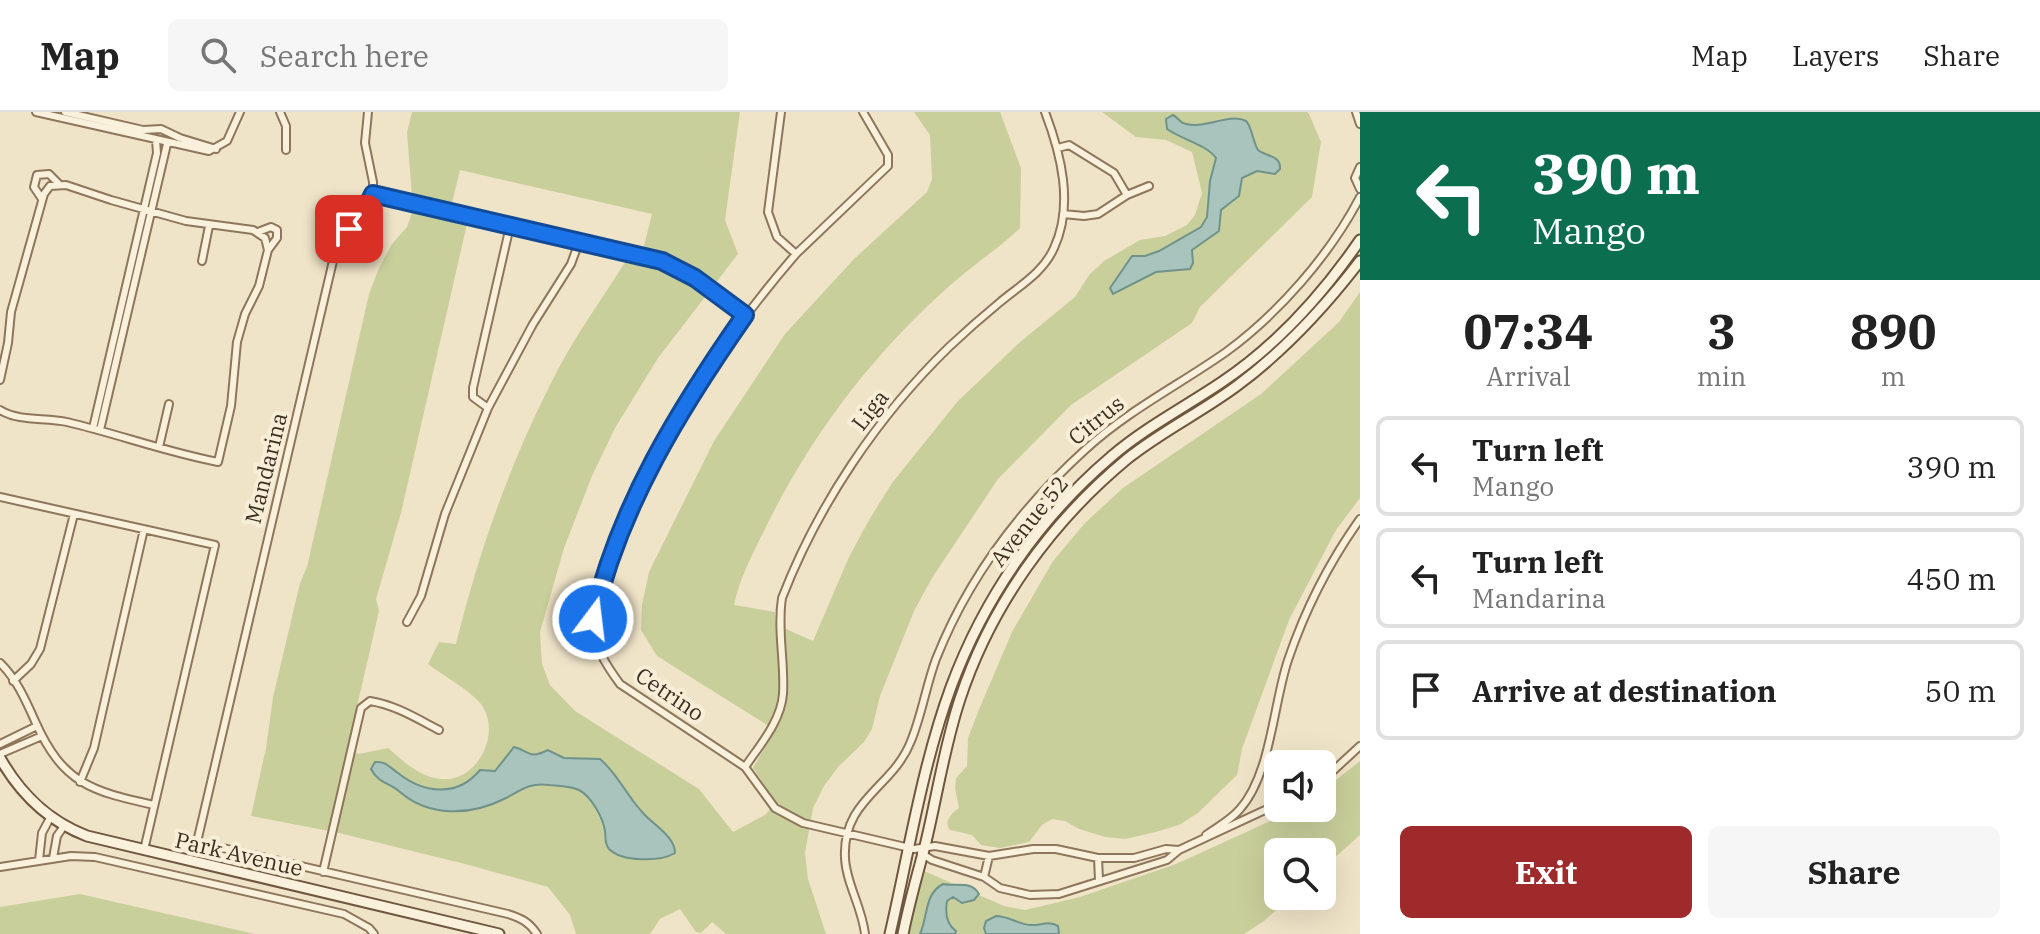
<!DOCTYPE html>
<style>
body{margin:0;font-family:"IBM Plex Serif",serif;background:#f6f6f6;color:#222;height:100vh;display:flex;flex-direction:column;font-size:30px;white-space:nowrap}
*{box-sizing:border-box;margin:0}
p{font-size:26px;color:#767676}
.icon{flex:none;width:44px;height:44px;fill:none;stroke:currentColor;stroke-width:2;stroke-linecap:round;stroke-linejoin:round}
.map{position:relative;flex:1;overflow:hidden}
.drawer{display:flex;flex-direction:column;background:#fff;width:680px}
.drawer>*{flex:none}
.hud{background:#0b6e4f;color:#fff;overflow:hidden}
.controls{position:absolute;left:1264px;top:638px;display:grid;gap:16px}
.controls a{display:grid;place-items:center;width:72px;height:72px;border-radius:12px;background:#fff;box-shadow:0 8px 32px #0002;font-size:40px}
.pin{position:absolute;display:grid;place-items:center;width:68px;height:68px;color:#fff;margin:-34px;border-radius:16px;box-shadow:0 4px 12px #0006}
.me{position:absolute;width:88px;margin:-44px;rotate:15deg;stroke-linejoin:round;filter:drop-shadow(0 0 6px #0008)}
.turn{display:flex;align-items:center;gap:28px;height:168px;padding:0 40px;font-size:36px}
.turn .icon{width:104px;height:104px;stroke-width:2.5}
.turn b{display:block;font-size:56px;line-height:68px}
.eta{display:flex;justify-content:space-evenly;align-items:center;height:136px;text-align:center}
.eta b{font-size:48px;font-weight:700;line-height:56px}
.primary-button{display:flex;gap:16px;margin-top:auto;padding:16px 40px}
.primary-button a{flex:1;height:92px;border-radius:12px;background:#9e2a2b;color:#fff;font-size:32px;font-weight:700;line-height:92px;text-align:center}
.primary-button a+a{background:#f6f6f6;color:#222}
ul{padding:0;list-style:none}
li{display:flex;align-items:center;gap:24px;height:100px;margin:0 16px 12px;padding:0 24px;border:4px solid #e0e0e0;border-radius:12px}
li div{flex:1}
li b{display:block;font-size:30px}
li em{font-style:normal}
header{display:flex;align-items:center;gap:48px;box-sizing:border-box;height:112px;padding:0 40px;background:#fff;border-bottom:2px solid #e0e0e0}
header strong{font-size:38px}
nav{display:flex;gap:44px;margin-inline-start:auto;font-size:28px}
.search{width:560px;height:72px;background:#f6f6f6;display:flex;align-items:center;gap:20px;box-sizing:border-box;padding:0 28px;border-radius:12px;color:#767676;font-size:30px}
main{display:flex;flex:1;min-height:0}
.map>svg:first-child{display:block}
</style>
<header>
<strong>Map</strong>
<div class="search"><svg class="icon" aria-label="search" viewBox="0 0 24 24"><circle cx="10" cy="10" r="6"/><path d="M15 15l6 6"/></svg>Search here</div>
<nav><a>Map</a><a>Layers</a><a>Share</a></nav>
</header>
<main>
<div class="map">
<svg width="1360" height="822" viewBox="0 0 1360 822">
<rect width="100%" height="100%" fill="#f0e4c8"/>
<path fill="#c9cf9b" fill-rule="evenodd" d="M412 0H740L725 108 738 142 658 246 615 316 592 364 564 436 540 520 542 552 550 573 575 599 699 677 733 720 765 703 776 690 753 656 775 618 657 544 641 518 642 493 649 460 714 329 785 222 854 147 927 80 932 67 930 23 914 0H1000L1021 56 1020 116C999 136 976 151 954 170 875 239 812 321 766 415 753 441 740 465 734 493L775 500V512L813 529 849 445 869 408 892 371 958 289 1019 231 1075 185 1089 163 1104 149 1140 128 1165 124 1187 113 1195 103 1202 81 1192 40 1166 28 1136 25 1102 0H1307L1309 2 1321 30 1312 85 1200 195 1192 211 1071 293 998 367 932 466 914 499 880 584 872 617 864 630 839 654 824 674 813 696 805 741 808 767 826 822H726L712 810 701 821 696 820 680 797 660 807 650 822H576L570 803 548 775 469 753 339 721 251 704 266 636 273 585 300 471 307 455 369 182 379 156 392 132 407 115 413 97 407 21ZM460 58 652 102 640 150 627 147C601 189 571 229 550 273 508 356 478 443 456 532L439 530 428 552C442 563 475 581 483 595 502 627 472 676 435 666 416 662 402 648 388 636L359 642 347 638 379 499 376 487 401 401 467 112 448 107Z
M1360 180V386L1336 418 1289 508 1242 637 1237 663 1198 701 1179 713 1152 721 1125 727 1105 725 1079 717 1065 709 1052 707 1042 713 1029 730 1000 736 981 733 972 723 950 718C943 709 952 701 959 696L955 676 956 666 967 654 968 626 980 595 1012 520 1053 449 1085 411 1123 376 1261 282 1339 210Z
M1360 649V723L1322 757V740H1278V784H1292L1264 809 1244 822H908L922 758 1004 794 1025 798 1080 785 1176 752 1299 696H1322V679Z
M80 782 255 822H0V795Z"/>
<path fill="#a9c4bc" stroke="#6f938a" stroke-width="2" d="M1173 3C1177 5 1179 9 1183 11 1202 19 1229 0 1246 9 1252 15 1253 30 1258 38 1267 45 1281 43 1280 57L1275 62 1257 59 1242 66 1239 84 1221 98 1219 119 1192 138 1193 151 1190 157 1156 160 1113 182 1110 176 1132 144H1145L1159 139 1201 115 1207 105 1210 69 1216 46C1207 33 1181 27 1167 17L1166 7Z
M514 635C530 639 528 648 548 638L564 646 600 647C618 662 628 686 644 702 655 714 675 725 675 741 660 750 622 750 609 737 604 731 606 726 605 719 603 706 592 685 579 678 570 674 559 674 549 673 529 670 520 679 504 687 470 704 429 705 400 680 390 671 378 671 371 657L375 650C386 649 389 655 398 661 424 682 458 685 480 658L495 659Z
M943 772C956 775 971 768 979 782L974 788 962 791 953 785 947 789C945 801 946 812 956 819L955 822H920C928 805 924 782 943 772Z
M996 804C1008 804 1018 812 1030 813 1041 814 1047 808 1058 814L1059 822H986L984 816 986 809Z"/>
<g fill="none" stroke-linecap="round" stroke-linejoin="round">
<g stroke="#8d765c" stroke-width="10">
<path id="street" d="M36 0 209 39 227 29 240 0
M65 0 143 18 161 17 180 26 216 37
M280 0 286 14V38
M368 0 365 31 373 70V82L366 97 344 124 333 149 197 730 508 802C521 806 529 810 537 822
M781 0 768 100 777 125 796 142 888 54V43L863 0
M1356 0 1360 12
M1058 36 1069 33 1114 61 1127 83
M1360 55 1355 66 1360 77
M373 82 662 149 695 166 745 203
M42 87 34 75 37 63 49 62 59 72
M1063 102 1084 104 1098 102 1127 83 1149 74
M258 120 271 115 277 118V126L268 138
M796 142C721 229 658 323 616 431 608 454 594 481 593 506 592 532 606 553 620 572L745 655 775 696 803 711 914 737 935 734 989 744 1033 737H1056L1098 746H1134L1166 737 1179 738
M202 149 209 114
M0 268 8 231 11 200 44 82 50 74 66 73 111 88 186 109 253 118 265 126 268 138 259 174 245 202 237 230 231 294 218 350C166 340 118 322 67 310 44 305 20 310 0 298
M488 296 473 285V276L510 114
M93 316 157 41 156 28
M100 318 167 32
M159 335 169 292
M0 385 215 433 144 738
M407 510 421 484 445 402 488 296 533 212 571 152 579 130
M0 551C16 566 26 589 35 609 63 672 91 679 154 693
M13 569 31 552 40 537 74 402
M0 632 37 614
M0 642 42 624
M745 655C760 633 781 609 783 582 785 550 777 518 782 486 818 393 877 305 949 235 965 220 982 205 999 191 1019 174 1043 161 1054 136 1074 93 1061 42 1045 0
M1322 669 1360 634
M80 670 94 636 144 417
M1206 723C1217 715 1231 708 1240 697 1271 662 1273 593 1288 548 1305 498 1330 449 1360 407
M921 741 932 748 984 765 1000 776 1030 783 1059 782 1167 748 1179 738 1278 692
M53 746 57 724 64 714
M1098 746 1099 768
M39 748 42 721 50 706
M0 755 71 744 95 745 344 802 369 816 374 822
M323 760 361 596 370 589C395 593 416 606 439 618
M984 765 989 744
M865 822C862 795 846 771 845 746 842 687 893 676 911 629 922 602 926 574 936 547 968 466 1022 395 1086 337 1129 298 1179 273 1226 240 1278 202 1330 143 1360 85"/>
</g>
<g stroke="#6f573f" stroke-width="13">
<path id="secondary" d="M0 646C21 683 48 709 87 724L499 822
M890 822C909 740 922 654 951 575 984 486 1039 406 1112 344 1146 315 1185 295 1222 270 1277 233 1323 182 1360 128
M903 822C909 792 917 763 925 734 937 685 944 635 960 587 991 493 1051 410 1127 347 1162 319 1202 300 1238 273 1285 238 1324 196 1360 149"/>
</g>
<use href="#street" stroke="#faf1dc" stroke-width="6"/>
<use href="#secondary" stroke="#faf1dc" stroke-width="9"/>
</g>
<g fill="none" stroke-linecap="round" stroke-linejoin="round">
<g stroke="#114b97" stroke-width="20">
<path id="route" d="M349 117 366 97 373 82 662 149 695 166 745 203C680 296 619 394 593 507"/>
</g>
<use href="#route" stroke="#1a73e8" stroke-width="14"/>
</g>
<g text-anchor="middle" stroke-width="8" stroke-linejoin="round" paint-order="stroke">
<g font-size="22" fill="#3d2e20" stroke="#f7eed8">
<text transform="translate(870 298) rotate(-52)" y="8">Liga</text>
<text transform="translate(1096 308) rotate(-39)" y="8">Citrus</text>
<text transform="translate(266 356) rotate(-76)" y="8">Mandarina</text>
<text transform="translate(1029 409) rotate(-51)" y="8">Avenue 52</text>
<text transform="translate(670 582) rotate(34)" y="8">Cetrino</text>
<text transform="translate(239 742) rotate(13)" y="8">Park Avenue</text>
</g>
</g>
</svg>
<div class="controls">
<a><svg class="icon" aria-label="sound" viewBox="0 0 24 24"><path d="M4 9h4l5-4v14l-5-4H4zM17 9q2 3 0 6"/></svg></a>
<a><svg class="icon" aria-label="search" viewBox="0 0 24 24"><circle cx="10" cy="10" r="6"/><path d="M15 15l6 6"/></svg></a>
</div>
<div class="pin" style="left:349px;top:117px;background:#d93025"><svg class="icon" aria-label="arrive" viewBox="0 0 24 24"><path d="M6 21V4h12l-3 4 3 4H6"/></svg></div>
<svg class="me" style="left:593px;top:507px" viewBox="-20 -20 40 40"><circle r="17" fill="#1a73e8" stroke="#fff" stroke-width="3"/><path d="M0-11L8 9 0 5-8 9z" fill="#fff"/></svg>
</div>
<section class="drawer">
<div class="hud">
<div class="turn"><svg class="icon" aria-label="left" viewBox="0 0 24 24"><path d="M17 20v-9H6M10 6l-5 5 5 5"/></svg><div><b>390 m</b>Mango</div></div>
</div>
<div class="eta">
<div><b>07:34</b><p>Arrival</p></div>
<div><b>3</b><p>min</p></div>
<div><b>890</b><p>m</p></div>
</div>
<ul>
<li><svg class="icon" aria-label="left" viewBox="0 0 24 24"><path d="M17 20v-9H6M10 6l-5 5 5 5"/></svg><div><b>Turn left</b><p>Mango</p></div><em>390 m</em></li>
<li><svg class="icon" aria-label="left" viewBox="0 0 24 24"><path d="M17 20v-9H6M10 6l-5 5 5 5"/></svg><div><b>Turn left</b><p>Mandarina</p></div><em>450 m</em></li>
<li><svg class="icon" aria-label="arrive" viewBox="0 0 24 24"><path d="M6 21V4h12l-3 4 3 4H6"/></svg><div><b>Arrive at destination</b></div><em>50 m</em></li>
</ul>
<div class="primary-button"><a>Exit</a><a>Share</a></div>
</section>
</main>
